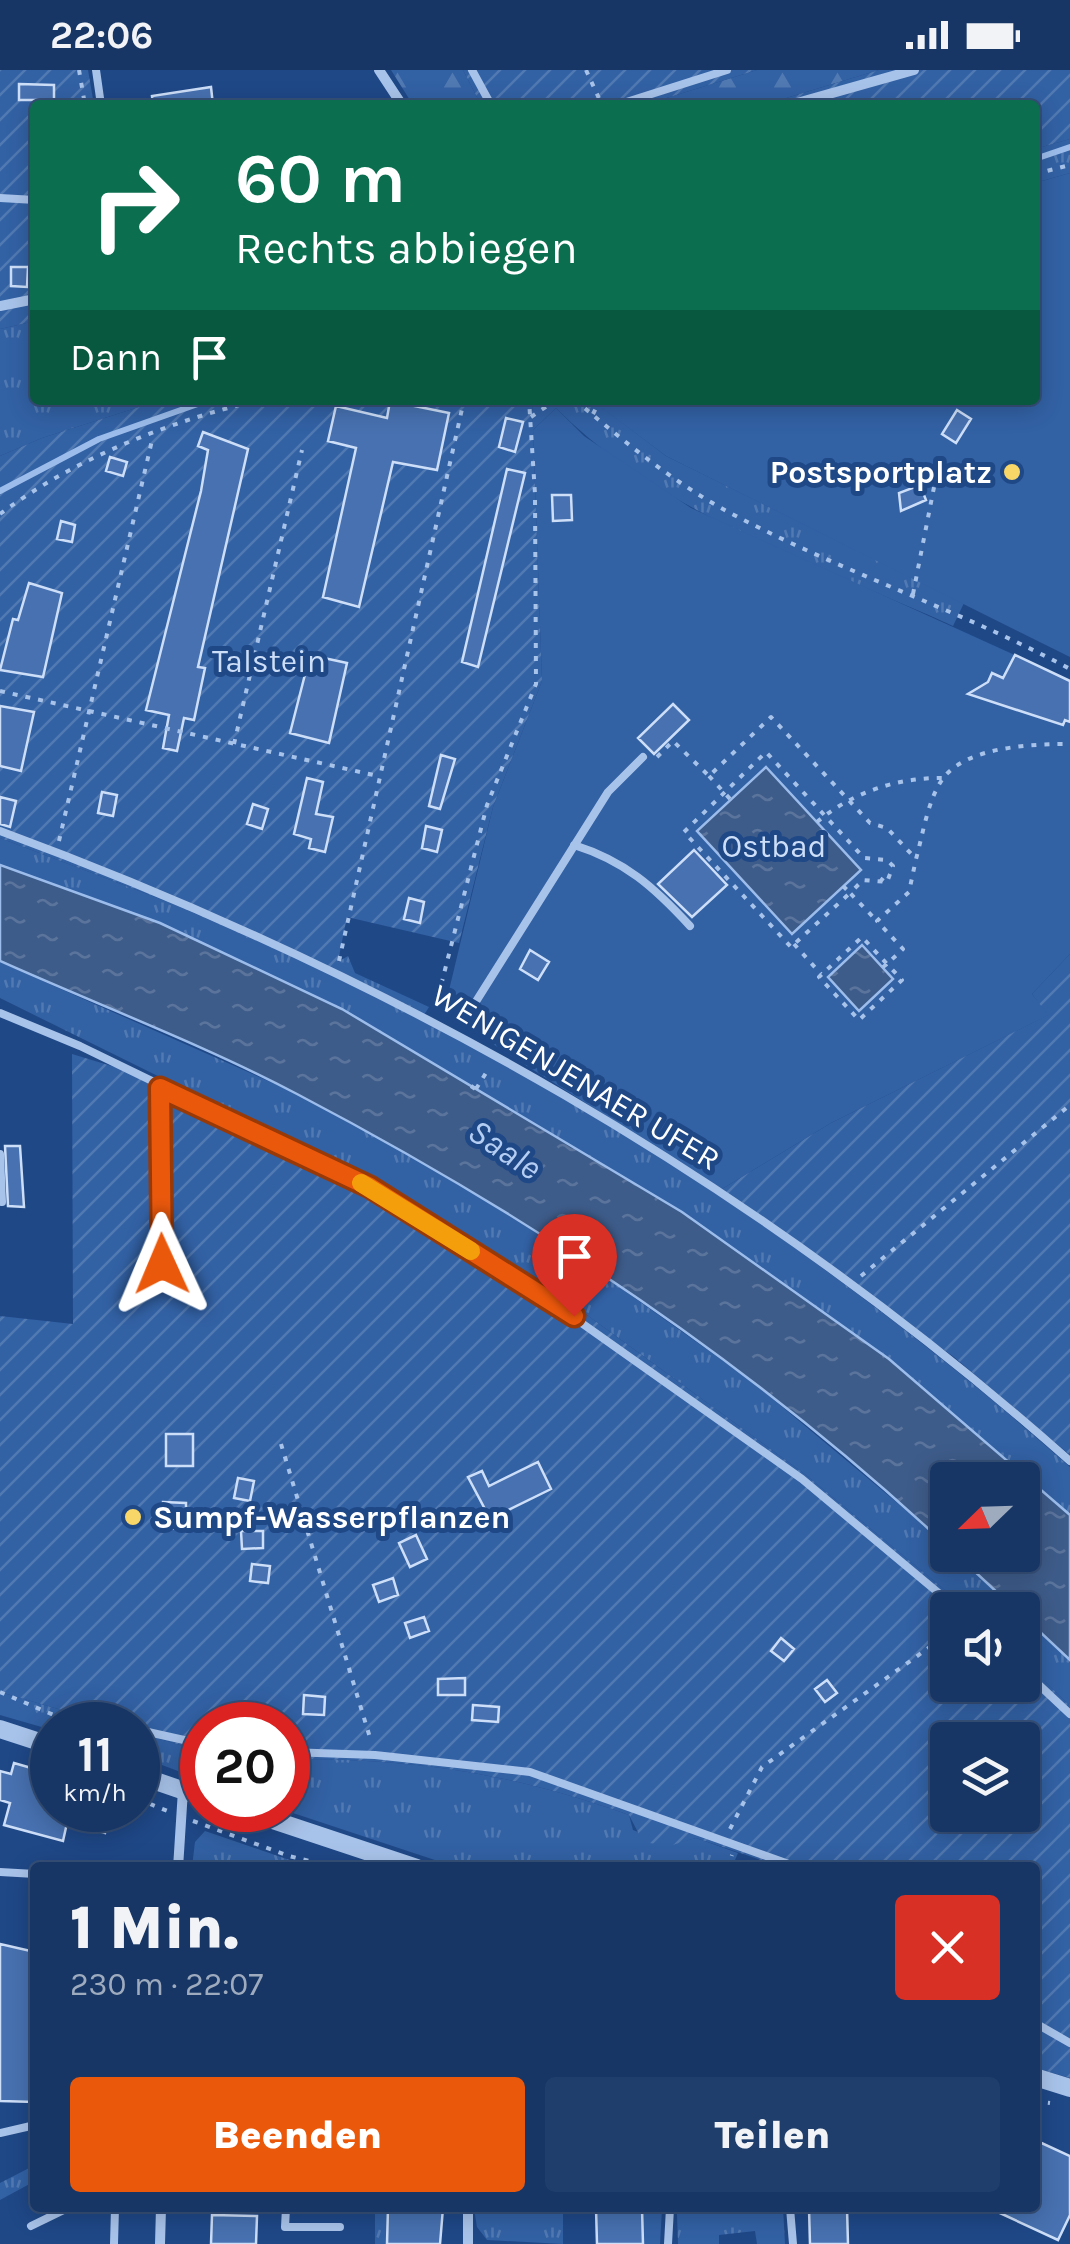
<!DOCTYPE html>
<html lang="de">
<meta charset="utf-8">
<style>
body{margin:0;font-family:Karla,sans-serif;background:#203e6b;color:#f1f3f6;height:100vh;display:flex;flex-direction:column;font-size:38px;white-space:nowrap}
*{box-sizing:border-box;margin:0}
p{font-size:32px;color:#9eabbf}
.icon{flex:none;width:55px;height:55px;fill:none;stroke:currentColor;stroke-width:2;stroke-linecap:round;stroke-linejoin:round}
.map{position:relative;flex:1;overflow:hidden}
.side{position:absolute;left:30px;top:1792px;width:1010px;height:350px;display:flex;flex-direction:column;background:#173665;border-radius:10px;box-shadow:0 5px 25px #0003,0 0 0 2px #365079}
.side>*{flex:none}
.guide{position:absolute;left:30px;top:30px;width:1010px;height:305px;border-radius:10px;box-shadow:0 5px 25px #0003,0 0 0 2px #365079;background:#0b6e4f;color:#fff;overflow:hidden}
.needle{width:65px;rotate:247deg}
.tools{position:absolute;left:930px;top:1392px;display:grid;gap:20px}
.tools a{display:grid;place-items:center;width:110px;height:110px;border-radius:10px;background:#173665;box-shadow:0 5px 25px #0003,0 0 0 2px #365079;font-size:50px}
.speed{position:absolute;left:30px;top:1632px;display:flex;gap:20px;font-size:50px;font-weight:700;text-align:center}
.speed>*{display:grid;place-content:center;width:130px;height:130px;border-radius:50%;background:#173665;box-shadow:0 5px 25px #0003,0 0 0 2px #365079;line-height:1}
.speed small{font-size:25px;font-weight:400}
.speed .limit{border:15px solid #d22;background:#fff;color:#111}
.pin{position:absolute;display:grid;place-items:center;width:85px;height:85px;color:#fff;margin:-102px -42px;border-radius:50% 50% 50% 0;rotate:-45deg;box-shadow:0 0 10px #0007}
.pin .icon{rotate:45deg}
.me{position:absolute;width:110px;margin:-55px;rotate:359deg;stroke-linejoin:round;filter:drop-shadow(0 0 8px #0008)}
.turn{display:flex;align-items:center;gap:35px;height:210px;padding:0 40px;font-size:45px}
.turn .icon{width:130px;height:130px;stroke-width:2.5}
.turn b{display:block;font-size:70px;line-height:85px}
.then{display:flex;align-items:center;height:95px;padding:0 40px;background:#0003;gap:20px;font-size:38px}
.round{display:grid;place-items:center;flex:none;width:105px;height:105px;border-radius:10px;background:#203e6b}
.headline{display:flex;align-items:center;justify-content:space-between;height:170px;padding:0 40px}
h1{font-size:60px;font-weight:800;line-height:75px}
.cta{display:flex;gap:20px;margin-top:auto;padding:20px 40px}
.cta a{flex:1;height:115px;border-radius:10px;background:#ea580c;color:#fff;font-size:40px;font-weight:800;line-height:115px;text-align:center}
.cta a+a{background:#203e6b;color:#f1f3f6}
.status{display:flex;justify-content:space-between;align-items:center;height:70px;padding:0 50px;background:#173665;direction:ltr}
.status svg{height:28px;fill:currentColor}
.map>svg:first-child{display:block}
</style>
<div class="status"><b>22:06</b><svg viewBox="0 0 49 12"><path d="M0 12V9h3v3zM5 12V6h3v6zM10 12V3h3v9zM15 12V0h3v12zM26 1h20v11H26zM47 4h2v5h-2z"/></svg></div>
<div class="map">
<svg width="1070" height="2174" viewBox="0 0 1070 2174">
<defs>
<pattern id="grass-tufts" width="24" height="20" patternUnits="userSpaceOnUse" patternTransform="scale(2.5)"><rect width="24" height="20" fill="#3261a4"/><path d="M3 7l-1-3M5 7V3M7 7l1-3M15 17l-1-3M17 17v-4M19 17l1-3" fill="none" stroke="#5179b2"/></pattern>
<pattern id="forest-firs" width="22" height="20" patternUnits="userSpaceOnUse" patternTransform="scale(2.5)"><rect width="22" height="20" fill="#3261a4"/><path d="M5 1l3.5 6h-7zM16 11l3.5 6h-7z" fill="#5179b2"/></pattern>
<pattern id="garden-furrows" width="10" height="10" patternUnits="userSpaceOnUse" patternTransform="scale(2.5)"><rect width="10" height="10" fill="#3261a4"/><path d="M-1 1l2-2M0 10L10 0M9 11l2-2" fill="none" stroke="#5179b2"/></pattern>
<pattern id="water-ripples" width="26" height="14" patternUnits="userSpaceOnUse" patternTransform="scale(2.5)"><rect width="26" height="14" fill="#3e5c8a"/><path d="M2 4q2-2 4 0t4 0M15 11q2-2 4 0t4 0" fill="none" stroke="#5b749c"/></pattern>
</defs>
<rect width="100%" height="100%" fill="#1f4887"/>
<path fill="url(#grass-tufts)" d="M1070 69V103L1035 113V79Z
M35 251V330H161L42 368 0 386V259Z
M532 330H606L603 338 666 386 964 533 953 556C819 495 662 445 556 338L533 360Z
M0 768 171 833 324 900 348 886 355 903 429 937 422 948C654 1071 874 1223 1070 1397V1445L889 1289 682 1142 342 939 160 853 0 795Z
M0 892 293 1022 434 1099 591 1197 750 1310 931 1461 947 1476 948 1485H957L1016 1540H969L806 1405 576 1237 372 1112 0 928Z
M1023 1546 1070 1590V1636L1023 1590Z
M0 1622 113 1655H52V1660L0 1645Z
M138 1662 202 1682V1710L138 1686Z
M288 1689C416 1689 507 1702 629 1745L633 1760 669 1775 696 1768 738 1783 732 1797H456L284 1740H288Z
M205 1761 310 1797H192L195 1772Z
M35 2095V2111L0 2130V2113Z
M375 2138H388L387 2174H375Z
M474 2138H563V2174L487 2170 477 2157Z
M642 2138H662L660 2174H643Z
M753 2138H783L785 2174H757L755 2161 719 2165V2174H678L677 2144Z"/>
<path fill="url(#forest-firs)" d="M391 0H463L481 35H413Z
M757 0H879L763 35H644Z"/>
<path fill="#3261a4" d="M1070 103V587L666 386 602 338 606 330H1035V113Z
M556 338 584 366 691 438 1070 610V884L1032 924 1049 945 831 1053 722 1119 500 979 481 965 475 950 444 941 493 737 542 611 533 360Z"/>
<path fill="url(#garden-furrows)" fill-rule="evenodd" d="M0 0H88L94 35H35V251L0 259Z
M463 0H757L644 35H481Z
M879 0H1070V69L1035 79V35H763Z
M161 330H532L542 611 493 737 459 873 347 847 337 896 324 901 171 833 0 768V386L42 368Z
M1070 884V1385L954 1287 722 1119 831 1053 1048 945 1032 924Z
M72 984 184 1018 372 1112 576 1237 806 1405 969 1540H948V1615H1022L1023 1590 1070 1636V2008L1035 1998V1798L782 1797 696 1768 669 1776 643 1772 629 1745C507 1702 416 1689 288 1689V1655H202V1682L138 1662V1655H113L0 1622V1246L73 1254ZM948 1670H1022V1745H948Z"/>
<path fill="url(#water-ripples)" stroke="#9cbdec" stroke-width="2.5" d="M766 697 861 800 792 864 697 761Z
M0 795 160 853 342 939 682 1142 889 1289 1070 1445V1590L1023 1546 1022 1540H1016L957 1485H1022V1410H948L947 1476C755 1296 530 1146 297 1024 202 974 98 935 0 891Z
M862 875 893 909 859 941 828 907Z"/>
<g fill="none" stroke-linecap="round" stroke-linejoin="round">
<path stroke="#9cbdec" stroke-width="6" d="M1035 89 1070 77
M0 421 99 369 209 330"/>
</g>
<path fill="#4771b0" stroke="#cddef8" stroke-width="2.5" d="M19 14 54 15V30H19Z
M211 17 213 35H153L152 26Z
M11 197H28L27 217 11 216Z
M390 331 449 343 437 400 393 392 359 537 323 527 356 378 328 371 336 336 387 348Z
M957 340 971 349 956 373 942 364Z
M506 348 523 352 515 382 499 377Z
M203 362 248 379 198 597 205 598 194 650 184 648 177 681 163 678 169 645 146 640 201 421 208 380 198 376Z
M110 387 127 392 123 406 106 401Z
M507 399 525 403 478 597 462 592Z
M920 415 926 430 901 441 899 423Z
M552 425H571L572 450 553 451Z
M61 451 75 455 72 472 57 469Z
M29 513 62 523 43 607 0 600 13 549 18 550Z
M310 585 347 593 329 673 290 663Z
M1015 585 1070 611V652L1065 650 1063 655 968 624 988 612 992 603 1003 608Z
M673 634 689 650 654 684 638 668Z
M0 636 34 642 21 701 0 696Z
M441 685 455 689 440 739 429 736Z
M307 708 323 712 316 744 333 747 325 782 309 778 311 769 294 764Z
M102 722 117 725 113 746 98 743Z
M0 727 16 731 10 757 0 754Z
M253 734 268 739 262 759 247 754Z
M426 756 442 760 437 782 422 778Z
M694 780 727 815 692 847 658 814Z
M409 828 424 832 420 853 404 849Z
M530 880 549 892 538 910 520 899Z
M5 1076H20L24 1137 8 1136Z
M166 1364H193V1396H166Z
M538 1392 551 1419 502 1443 506 1452 495 1458 468 1407 482 1401 489 1416Z
M238 1408 254 1411 250 1431 234 1428Z
M163 1432 186 1433V1459L162 1458Z
M241 1461H263V1478L242 1479Z
M416 1465 427 1489 410 1497 399 1473Z
M252 1494 270 1496 268 1513 250 1511Z
M393 1508 398 1525 379 1532 373 1515Z
M424 1547 429 1561 410 1568 405 1553Z
M781 1568 794 1579 784 1591 771 1581Z
M465 1608V1625H438V1609Z
M827 1610 837 1623 825 1632 815 1619Z
M304 1625 325 1627 324 1645 303 1644Z
M473 1635 499 1637 498 1652 472 1650Z
M14 1693 52 1704V1740H111L105 1763 67 1753 63 1771 4 1755 10 1733 0 1730V1701L11 1704Z
M0 1874 35 1882V2032L0 2031Z
M1035 2070 1070 2086V2145L1058 2170 989 2138H1035Z
M388 2138H443L440 2174H387Z
M596 2138H642L643 2174H597Z
M809 2138H847L848 2174H810Z
M212 2145 257 2146 256 2174H211Z"/>
<g fill="none" stroke-linecap="round" stroke-linejoin="round">
<path stroke="#a8c3ea" stroke-width="4" stroke-dasharray="5 8" stroke-linecap="butt" d="M79 0 85 35
M586 0 602 35
M1035 104 1070 95
M575 330C626 373 676 415 736 446 845 503 962 541 1070 599
M593 344 600 330
M531 347 556 330
M0 444C74 389 169 351 260 330
M913 524 936 407
M0 621 378 706
M234 674 302 380
M657 687 673 671 709 706 771 647 870 753 887 758 916 789C923 764 928 728 944 707 969 676 1034 674 1070 674
M709 706 731 730
M817 752C851 723 898 707 944 708
M59 771 153 366
M880 812 888 802
M843 816 850 823 791 877 684 762 766 682 864 788 887 790 893 796 887 812 863 810 850 823 877 851
M794 874 821 904
M339 891 464 330
M883 897 887 894 902 910 859 950 819 907 862 867 887 894 903 879 877 851 909 822 916 789
M435 939 487 735 536 614 535 424 529 330
M471 1016 481 1023
M476 1019 489 998
M861 1206 1070 1035
M281 1374 371 1671
M0 1622 56 1646 112 1655
M138 1729 170 1742
M193 1751 289 1786 338 1798
M730 1759 762 1697 948 1564
M727 1798 732 1785
M1035 2031 1050 2033"/>
<path stroke="#a8c3ea" stroke-width="8" d="M96 0 101 35
M472 0 491 35
M617 35 727 0
M0 128 35 130
M0 761C396 907 753 1110 1070 1391
M574 775C625 791 654 817 690 856
M0 943 80 976 370 1117 573 1247 802 1409 959 1540
M465 949 608 722 643 687
M160 1018 163 1194
M0 1084 2 1132
M1022 1599 1070 1644
M138 1665 139 1660 202 1674
M288 1682 375 1685 530 1702 800 1798
M0 1802 35 1804
M1035 1953 1070 1973
M0 2063 35 2055
M286 2138 285 2157H340
M790 2138 793 2174
M31 2156 68 2138
M114 2174 115 2138
M668 2174 670 2138"/>
<path stroke="#a8c3ea" stroke-width="10" d="M379 0 402 35
M790 35 914 0
M0 236 35 229
M178 1798 183 1720
M160 2174 161 2138
M468 2174V2138"/>
<path stroke="#a8c3ea" stroke-width="18" d="M0 1659 52 1676
M138 1705 202 1727
M243 1740 417 1798
M1035 2007 1070 2018"/>
</g>
<g fill="none" stroke-linecap="round" stroke-linejoin="round">
<g stroke="#983908" stroke-width="25">
<path id="route" d="M162 1194 160 1018 370 1117 574 1246"/>
</g>
<use href="#route" stroke="#ea580c" stroke-width="18"/>
<path stroke="#f59e0b" stroke-width="18" d="M361 1113 471 1181"/>
</g>
<g fill="#f9d668" stroke="#1f4887" stroke-width="4">
<circle cx="1012" cy="402" r="10"/>
<circle cx="133" cy="1447" r="10"/>
</g>
<g text-anchor="middle" stroke-width="10" stroke-linejoin="round" paint-order="stroke">
<g font-size="32" font-weight="bold" fill="#fff" stroke="#1f4887" text-anchor="end">
<text x="992" y="413">Postsportplatz</text>
<text x="153" y="1458" text-anchor="start">Sumpf-Wasserpflanzen</text>
</g>
<g font-size="32" fill="#cddef8" stroke="#1f4887">
<text x="269" y="602">Talstein</text>
<text x="774" y="787">Ostbad</text>
</g>
<g font-size="32" fill="#fff" stroke="#1f4887">
<text transform="translate(576 1007) rotate(31)" y="11">WENIGENJENAER UFER</text>
</g>
<g font-size="35" font-style="italic" fill="#b4cdf2" stroke="#1f4887">
<text transform="translate(505 1079) rotate(34)" y="12">Saale</text>
</g>
</g>
</svg>
<div class="tools">
<a><svg class="needle" viewBox="-14 -14 28 28"><path d="M0-13l5 13h-10z" fill="#e53935"/><path d="M0 13l5-13h-10z" fill="#9eabbf"/></svg></a>
<a><svg class="icon" aria-label="sound" viewBox="0 0 24 24"><path d="M4 9h4l5-4v14l-5-4H4zM17 9q2 3 0 6"/></svg></a>
<a><svg class="icon" aria-label="layers" viewBox="0 0 24 24"><path d="M12 4l9 5-9 5-9-5zM3 14l9 5 9-5"/></svg></a>
</div>
<div class="speed"><div>11<small>km/h</small></div><div class="limit">20</div></div>
<div class="pin" style="left:574px;top:1246px;background:#d93025"><svg class="icon" aria-label="arrive" viewBox="0 0 24 24"><path d="M6 21V4h12l-3 4 3 4H6"/></svg></div>
<svg class="me" style="left:162px;top:1194px" viewBox="-20 -20 40 40"><path d="M0-17L14 15 0 8-14 15z" fill="#ea580c" stroke="#fff" stroke-width="4"/></svg>
<div class="guide">
<div class="turn"><svg class="icon" aria-label="right" viewBox="0 0 24 24"><path d="M7 20v-9h11M14 6l5 5-5 5"/></svg><div><b>60 m</b>Rechts abbiegen</div></div>
<div class="then">Dann<svg class="icon" aria-label="arrive" viewBox="0 0 24 24"><path d="M6 21V4h12l-3 4 3 4H6"/></svg></div>
</div>
<section class="side">
<div class="headline"><div><h1>1 Min.</h1><p>230 m · 22:07</p></div><a class="round" style="background:#d93025;color:#fff"><svg class="icon" aria-label="close" viewBox="0 0 24 24"><path d="M6 6l12 12M18 6L6 18"/></svg></a></div>
<div class="cta"><a>Beenden</a><a>Teilen</a></div>
</section>
</div>
